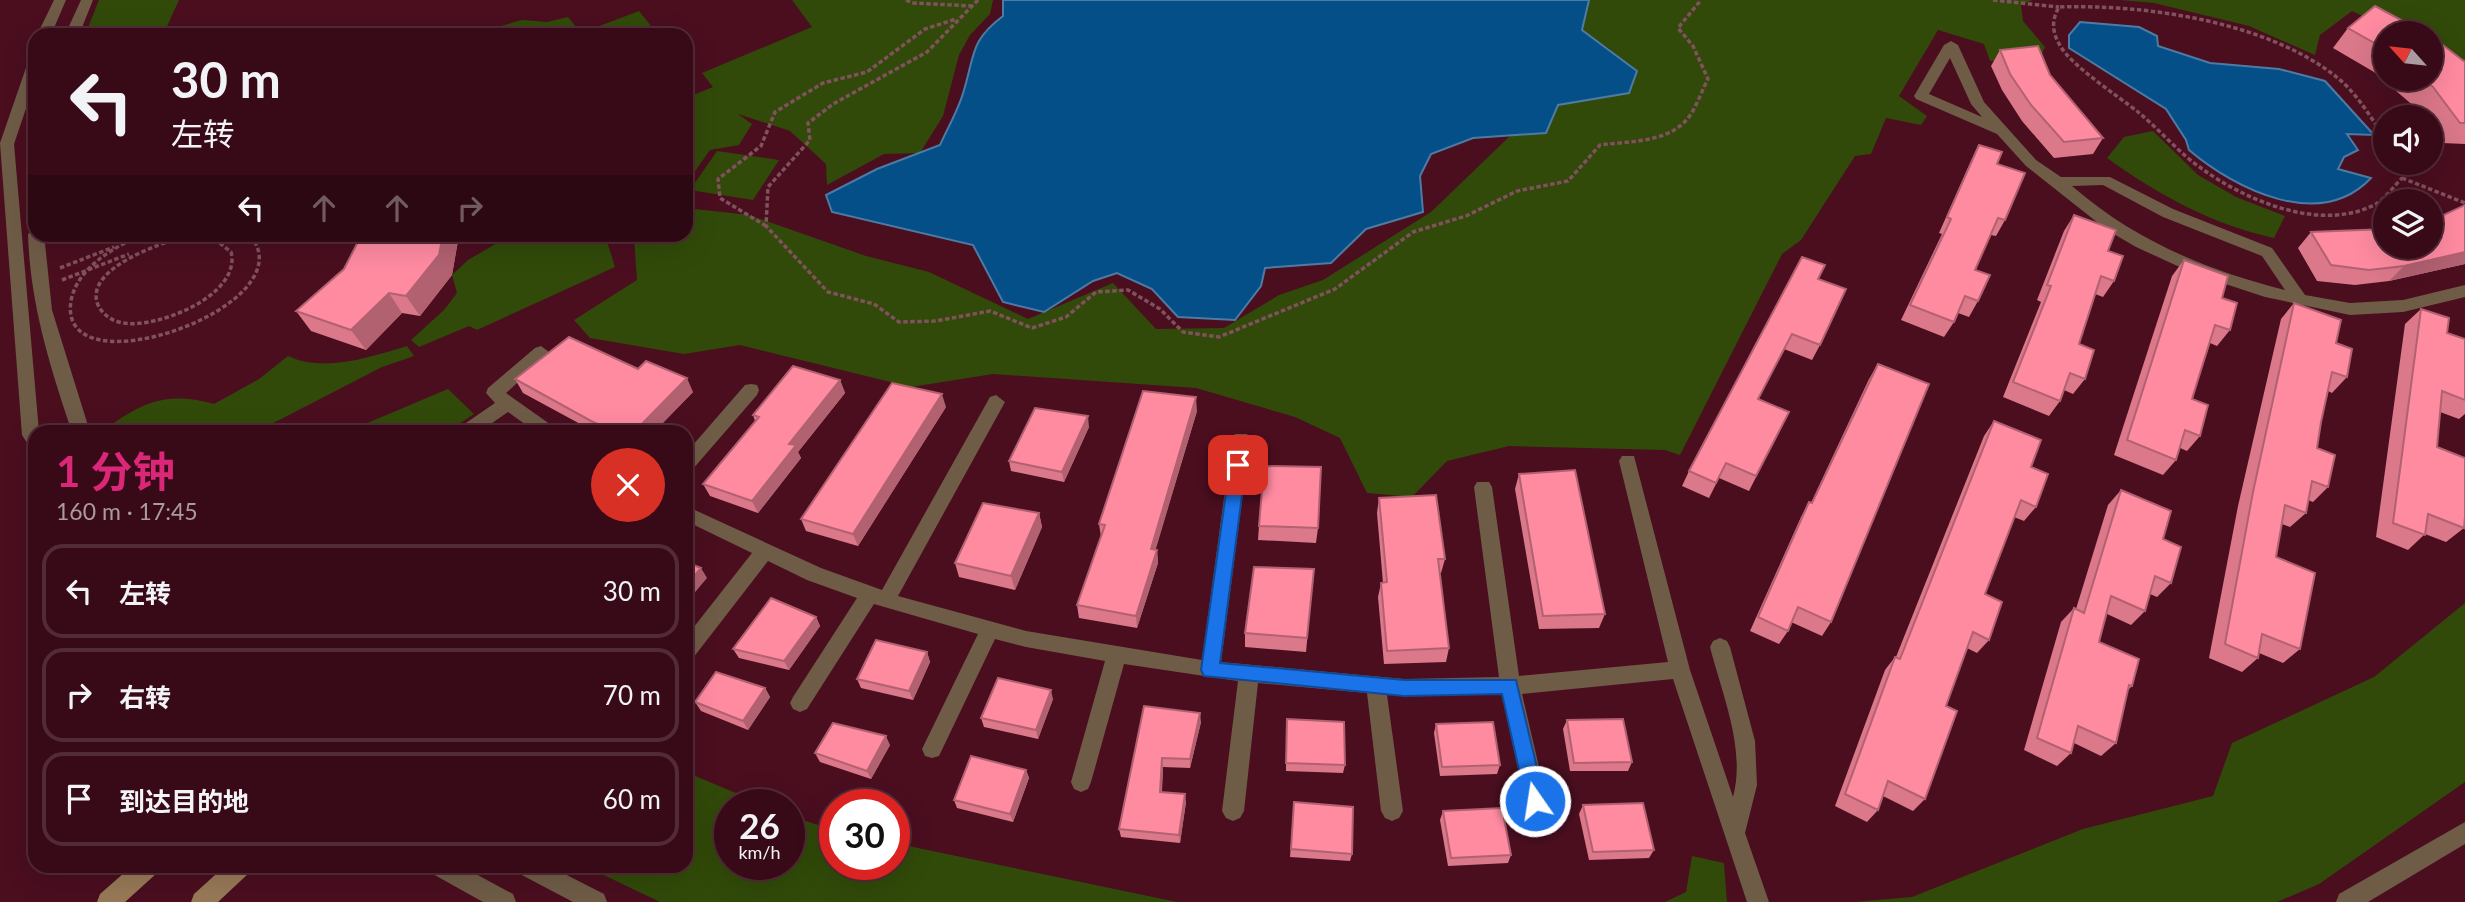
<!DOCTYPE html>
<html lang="zh">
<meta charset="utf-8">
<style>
body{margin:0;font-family:Lato,"Noto Sans SC",sans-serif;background:#3f1320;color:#f1f3f6;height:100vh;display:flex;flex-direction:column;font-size:26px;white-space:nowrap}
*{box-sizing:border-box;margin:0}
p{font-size:23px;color:#ab9aa1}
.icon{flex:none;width:38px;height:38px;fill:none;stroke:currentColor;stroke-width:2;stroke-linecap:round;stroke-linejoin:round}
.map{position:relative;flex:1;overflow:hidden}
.details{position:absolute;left:28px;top:425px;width:665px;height:448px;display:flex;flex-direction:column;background:#380a17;border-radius:21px;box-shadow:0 7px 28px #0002,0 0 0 2px #522b36}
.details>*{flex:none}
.banner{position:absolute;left:28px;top:28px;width:665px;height:214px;border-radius:21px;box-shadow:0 7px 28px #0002,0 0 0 2px #522b36;background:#380a17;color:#f1f3f6;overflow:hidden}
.needle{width:46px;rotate:297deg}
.controls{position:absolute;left:2373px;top:21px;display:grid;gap:14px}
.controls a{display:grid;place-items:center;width:70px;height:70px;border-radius:50%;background:#380a17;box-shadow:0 7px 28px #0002,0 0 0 2px #522b36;font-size:35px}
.speed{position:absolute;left:714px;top:789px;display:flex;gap:14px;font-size:35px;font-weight:700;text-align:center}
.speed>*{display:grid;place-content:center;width:91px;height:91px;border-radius:50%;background:#380a17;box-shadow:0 7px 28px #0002,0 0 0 2px #522b36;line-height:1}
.speed small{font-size:18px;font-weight:400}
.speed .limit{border:10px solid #d22;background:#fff;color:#111}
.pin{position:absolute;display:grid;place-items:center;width:60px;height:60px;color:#fff;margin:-30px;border-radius:14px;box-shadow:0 4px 10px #0006}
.me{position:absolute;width:77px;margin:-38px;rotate:347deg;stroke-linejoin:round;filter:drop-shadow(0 0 5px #0008)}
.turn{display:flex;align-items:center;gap:24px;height:147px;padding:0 28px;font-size:32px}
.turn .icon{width:91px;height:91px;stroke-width:2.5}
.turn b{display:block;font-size:49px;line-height:60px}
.lanes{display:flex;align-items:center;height:66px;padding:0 28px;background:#0003;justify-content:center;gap:35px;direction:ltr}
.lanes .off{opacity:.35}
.round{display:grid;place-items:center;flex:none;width:74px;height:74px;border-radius:37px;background:#3f1320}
.summary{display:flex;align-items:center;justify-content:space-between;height:119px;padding:0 28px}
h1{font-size:42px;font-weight:700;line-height:52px;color:#db2777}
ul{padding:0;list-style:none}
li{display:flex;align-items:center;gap:21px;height:94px;margin:0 14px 10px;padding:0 14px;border:4px solid #522b36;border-radius:21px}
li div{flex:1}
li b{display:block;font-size:26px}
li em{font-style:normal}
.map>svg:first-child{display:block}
</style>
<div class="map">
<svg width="2465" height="902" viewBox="0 0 2465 902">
<rect width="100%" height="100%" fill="#4a0e1f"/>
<path fill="#314a09" d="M99 0H179L163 35H85Z
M792 0H993L990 14 970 35 959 55 943 116 920 153 884 154 827 185 826 164 790 131 738 114 752 124 739 145 710 150 686 184V98L713 87 702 73 812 27Z
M1589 0H2032L2021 5 2023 21 2045 47 2041 56 1990 61 1984 44 1938 30 1899 96 1927 116 1921 125 1886 118 1871 154 1855 156 1801 240 1782 254 1680 455 1665 450 1509 446 1447 461 1412 497 1367 493 1340 438 1295 417 1196 388 993 374 911 387 740 345 684 354 590 338 574 320 637 280 634 238 638 235 686 234V208L749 215 866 256 929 272 1028 319 1113 283 1156 329 1224 328 1279 295 1323 280 1431 212 1511 135 1546 133 1558 105 1629 93 1611 50 1582 30Z
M2120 0H2465V78L2431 50V33H2398L2352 11 2320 35 2315 55 2249 26 2154 3Z
M639 11 655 31 646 35H469L522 20 547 22 568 17 581 33Z
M2153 131 2198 175 2236 197 2285 216 2274 238C2213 225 2157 194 2107 158L2124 137Z
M717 151 779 160 753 200 690 190Z
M511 235H605L615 267 477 330 469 326 419 347 411 340 444 310 457 293 452 275 468 260Z
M407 346 414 356 382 367 256 432 103 431C142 402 166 391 214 404L259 379 288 356C324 373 370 357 407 346Z
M448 389 474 414 447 432H346Z
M2465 603V782L2319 884 2277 902H1854L1912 897 2083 829 2213 796 2232 743 2374 677Z
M686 772 764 805H730V864H789V816L835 830V864H894V843L1177 902H660L585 866H686Z
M1692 856 1724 863 1727 902H1665L1686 892Z"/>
<path fill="#044f87" stroke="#4e7ba4" stroke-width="2" d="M1003 0H1589L1582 30 1637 71 1629 93 1558 105 1546 133 1473 138 1431 154 1420 176 1423 212 1366 229 1331 263 1265 268 1261 286 1235 320 1178 317 1152 289 1117 273 1093 281 1044 312 1003 302 973 245 832 212 826 195 877 169 940 145C948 127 959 109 964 90 975 54 970 41 1003 16Z
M2080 22 2139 27 2157 36 2158 46 2210 63 2279 69 2325 81 2374 135 2347 134 2358 150 2344 157 2338 169 2371 178C2320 232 2235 189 2189 150L2186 140 2166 109 2069 48V35Z"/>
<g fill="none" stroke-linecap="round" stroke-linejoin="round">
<path stroke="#81515d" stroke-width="3.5" stroke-dasharray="4.5 2.5" stroke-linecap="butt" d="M906 0 912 3 973 6
M978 0 927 52 833 104 808 123 810 140 768 187 766 226 828 292 874 304 899 322 936 321 990 311 1032 328 1066 317 1096 292 1128 290 1160 309 1183 332 1219 337 1335 289 1413 232 1466 216 1517 191 1568 181 1600 145C1631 141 1672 143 1691 114 1698 103 1702 90 1708 79L1693 46 1678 28 1701 0
M1993 0 2059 7
M2385 138C2371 118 2358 95 2339 79 2270 22 2146 4 2059 7 2051 21 2052 33 2061 47 2072 66 2118 96 2138 112 2159 129 2180 154 2201 168 2246 201 2322 233 2376 204 2385 199 2394 186 2402 178
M2400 163 2402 178
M2402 178 2465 203
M766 226 720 198 718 179 761 146 775 112 823 83 867 72 925 29 956 19
M144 234C116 246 77 267 71 301 56 395 313 305 249 234
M186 236 216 240 231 252C242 295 157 329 123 323 112 321 103 315 98 305 83 269 161 243 186 236Z
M60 268 114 247
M62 280 129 254"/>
<path fill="#6f5c47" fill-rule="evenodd" d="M1951 41 1958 45 1984 102 2036 160 2061 177H2110L2173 209 2272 248 2305 295 2350 303 2403 300 2465 285V297L2403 312 2350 315 2265 297 2195 274 2136 247 2107 230 2026 166 1997 134 1916 99 1914 96 1944 45ZM1950 58 1971 104 1982 117 1929 94ZM2103 185 2163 217 2262 256 2285 290C2206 270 2134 240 2072 186Z
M541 346 549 352 547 356 506 393 554 427 557 432H536L508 412 479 432H457L460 427 495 403 486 393 488 388 535 348Z
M751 384 757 385 759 390 757 395 692 470 686 472V453L745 385Z
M996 395 1005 402 898 596 1026 631 1202 660 1232 439 1235 434H1247L1250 439 1221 662 1404 679 1499 677 1474 487 1477 482H1489L1492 487 1519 676 1668 662 1619 461 1622 456H1634L1690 670 1733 797C1746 749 1722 694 1710 647L1713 641 1720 638 1727 641 1730 647 1755 741 1757 785 1745 833 1769 902H1747L1673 679 1522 694 1547 801 1543 808 1536 811 1529 808 1525 801 1502 694 1387 695 1403 811 1399 818 1392 821 1385 818 1381 811 1367 693 1258 683 1244 811 1240 818 1233 821 1226 818 1222 811 1238 681 1124 664 1091 782 1088 789 1081 792 1074 789 1071 782 1105 661 1026 647 995 639 939 756 932 758 925 756 922 749 978 634 874 604 807 709 800 712 793 709 790 703 793 697 857 598 807 580 768 561 693 658 686 661V637L752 553 686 521V506L821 568 882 590 990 397Z"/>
<path fill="#6f5c47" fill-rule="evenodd" d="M54 0H66L51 35H37Z
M81 0H93L79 35H65Z
M35 58V82L14 144 39 432H35V448L29 446 22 435 0 143 28 62Z
M35 229V234H44L52 310 90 432H72C50 367 30 303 28 234Z
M2465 822V844L2368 902H2336L2339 894Z
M428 866H461L513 894 516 902H483L431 873Z
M515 866H549L604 894 607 902H573L518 873Z"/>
<path fill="#977957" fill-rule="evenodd" d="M132 866H160L157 873 125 902H97L100 894Z
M225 866H252L249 873 218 902H191L194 894Z"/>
</g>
<path fill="#db788a" d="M2348 28 2385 33V79H2431L2465 62V144L2442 143 2431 127V117H2423L2416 108 2374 72 2333 48Z
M2000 50 2050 75 2103 138 2093 154 2054 158 2022 121 2002 90 1991 66Z
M1979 145 1997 164 2005 220 1996 236 1991 235 1975 270 1978 301 1969 317 1958 313 1954 322 1944 337 1901 320 1942 234 1939 233 1971 161Z
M2465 205V264L2389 281 2355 285 2317 281 2298 248 2311 232 2385 247Z
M2074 215 2108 251 2114 281 2103 297 2095 294 2079 344 2085 379 2073 394 2064 390 2060 401 2049 416 2003 397 2041 302 2037 300 2064 231Z
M459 235 452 275 420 316 402 313 366 350 311 331 296 311Z
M2184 260 2222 298 2230 330 2217 346 2210 343 2192 399 2200 436 2187 451 2180 448 2176 460 2163 475 2114 455 2172 276Z
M1819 279 1820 345 1812 360 1784 349 1758 399 1789 412 1749 491 1719 478 1709 498 1682 486 1689 471Z
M2294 303 2336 343 2347 377 2332 393 2328 391 2321 422 2317 448 2328 487 2313 502 2308 500 2306 513 2290 527 2282 524 2276 557 2300 649 2283 663 2259 653 2258 658 2242 672 2209 658 2238 506 2281 319Z
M2421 309 2447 333 2465 339V414L2459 419 2440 412 2437 447 2464 528 2446 542 2425 534 2408 550 2376 537 2405 324Z
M1878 364 1831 622 1822 636 1791 622 1788 631 1779 644 1750 631 1801 517 1809 502 1811 503 1869 379Z
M638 369 693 392 654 432H595L523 393 515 379Z
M840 380 845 393 798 452 801 458 758 513 710 496 703 484 755 421 753 415Z
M946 407 858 546 806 531 801 519Z
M1197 411 1155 550H1157L1158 563 1137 628 1079 618 1077 605 1101 537 1099 524Z
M1994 421 2031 467 2036 507 2024 521 2014 517 1985 594 1989 640 1977 653 1967 648 1946 706 1925 799 1913 811 1883 796 1878 810 1867 822 1835 806 1885 670 1895 657H1896L1984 436Z
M1089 427 1064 482 1011 471 1009 461Z
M1519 474 1605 614 1599 628 1539 629 1515 489Z
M2121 490 2163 539 2171 583 2157 597 2150 594 2145 611 2131 625 2107 614 2099 642 2132 686 2128 690 2116 743 2101 756 2074 743 2071 753 2057 766 2024 750 2061 622 2074 608 2076 609 2108 505Z
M1379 498 1445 559 1441 573H1440L1449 648 1446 662 1384 664 1378 597 1381 583H1383L1377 513Z
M1039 513 1042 527 1015 590 959 577 955 563Z
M1259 526 1318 528 1316 543 1258 540Z
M1314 569 1306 652 1245 647V633Z
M816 617 820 626 789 670 739 658 733 649Z
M927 652 930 662 913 700 861 688 857 679Z
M765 688 770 697 748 730 701 711 695 702Z
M1053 699 1038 739 984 727 981 718Z
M1144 706 1201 722 1190 768 1163 767 1162 792 1186 802 1180 843 1121 837 1119 829Z
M1567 720 1632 762 1628 771H1570L1563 729Z
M1436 724 1500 765 1497 774 1440 776 1434 733Z
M1286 728 1345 765 1343 773 1286 771Z
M890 745 871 779 820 762 815 753Z
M1026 770 1029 778 1013 822 957 808 954 800Z
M1294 802 1352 854 1350 861 1290 857Z
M1583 805 1654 850 1649 858 1589 860 1579 814Z
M1443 811 1511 855 1508 863 1448 866 1440 820Z"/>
<path fill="#b26171" d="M443 234H460L459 235 452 275 420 316 406 296Z
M2465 252V264L2389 281 2404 266Z
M389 293 402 313 366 350 351 330Z
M687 378 693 392 654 432H634Z
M840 380 845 393 798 452 801 458 758 513 752 501 789 444Z
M942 394 946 407 858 546 853 534Z
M1196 397 1197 411 1152 562 1151 549Z
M1088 416 1089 427 1064 482 1062 472Z
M1039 513 1042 527 1015 590 1011 576Z
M1157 550 1158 563 1137 628 1136 616Z
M701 568 707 578 686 603V586Z
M816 617 820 626 789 670 784 661Z
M927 652 930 662 913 700 909 691Z
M765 688 770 697 748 730 743 721Z
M1051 690 1053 699 1038 739 1036 730Z
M1200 713 1201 722 1190 768V759Z
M886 736 890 745 871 779 867 771Z
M1162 758 1163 767 1161 800 1160 792Z
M1026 770 1029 778 1013 822 1010 814Z
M1185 794 1186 802 1180 843 1179 835Z"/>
<path fill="#ff8ba1" stroke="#b26171" stroke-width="2" d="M2375 6 2425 33H2385V49L2348 28Z
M2431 36 2465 62V123H2460L2433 87 2423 79H2431Z
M2038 46 2050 75 2103 138 2064 142 2031 105 2010 74 2000 50Z
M1979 145 2002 152 1997 164 2025 173 2005 220 1998 218 1975 270 1990 275 1978 301 1965 296 1954 322 1910 305 1951 219 1947 217Z
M2465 205V252L2404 266 2369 270 2331 265 2311 232 2385 229V247H2431V221Z
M2074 215 2116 230 2108 251 2123 256 2114 281 2101 276 2079 344 2094 350 2085 379 2070 373 2060 401 2013 382 2051 286 2047 285Z
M362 234H443L439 255 406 296 389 293 351 330 296 311 344 269Z
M1802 257 1825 265 1818 279 1846 289 1820 345 1792 334 1758 399 1789 412 1756 476 1726 463 1716 483 1689 471Z
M2184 260 2228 276 2222 298 2237 303 2230 330 2215 325 2192 399 2208 405 2200 436 2185 430 2176 460 2127 440Z
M2294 303 2341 320 2336 343 2352 349 2347 377 2332 372 2321 422 2317 448 2335 455 2328 487 2312 481 2306 513 2285 505 2276 557 2315 573 2300 649 2262 634 2258 658 2225 644 2253 492Z
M2421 309 2449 318 2447 333 2465 339V400L2442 391 2437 447 2465 458V516L2464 528 2428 514 2425 535 2393 523Z
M569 337 638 369 646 361 687 378 634 432H616L591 421 515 379Z
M1878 364 1929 384 1831 622 1798 607 1788 631 1758 617 1809 502 1812 503Z
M793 366 840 380 789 444 796 445 752 501 703 484 759 417 753 415Z
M892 383 942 394 853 534 801 519Z
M1143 391 1196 397 1151 549 1157 550 1136 616 1077 605 1105 525 1099 524Z
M1035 408 1088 416 1062 472 1009 461Z
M1994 421 2041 440 2031 467 2048 474 2036 507 2021 500 1985 594 2002 602 1989 640 1973 632 1946 706 1957 711 1925 799 1888 781 1878 810 1845 794 1895 657 1900 659Z
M1264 466 1321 467 1318 528 1259 526Z
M1575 470 1605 614 1543 616 1519 474Z
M2121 490 2171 511 2163 539 2181 547 2171 583 2155 576 2145 611 2111 596 2099 642 2139 659 2132 686 2129 685 2116 743 2078 726 2071 753 2037 738 2074 608 2084 613Z
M1436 495 1445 559H1438L1449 648 1387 651 1381 583 1387 582 1379 498Z
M983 503 1039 513 1011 576 955 563Z
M686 562 701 568 686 586Z
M1254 567 1314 569 1307 638 1245 633Z
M771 598 816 617 784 661 733 649Z
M876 640 927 652 909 691 857 679Z
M716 672 765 688 743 721 695 702Z
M998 678 1051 690 1036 730 981 718Z
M1144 706 1200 713 1190 759 1162 758 1160 792 1185 794 1179 835 1119 829Z
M1287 719 1344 722 1345 765 1286 763Z
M1623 719 1632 762 1574 763 1567 720Z
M1493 722 1500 765 1442 767 1436 724Z
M833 723 886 736 867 771 815 753Z
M971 756 1026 770 1010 814 954 800Z
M1294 802 1353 807 1352 854 1291 849Z
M1643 803 1654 850 1593 852 1583 805Z
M1502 808 1511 855 1451 858 1443 811Z"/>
<path fill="#1a73e8" stroke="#114b97" stroke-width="2" d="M1238 458 1246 465 1220 663 1404 680H1516L1545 801 1542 808 1535 810 1529 808 1526 801 1502 694 1404 696 1204 676 1201 670 1230 465Z"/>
</svg>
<div class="controls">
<a><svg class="needle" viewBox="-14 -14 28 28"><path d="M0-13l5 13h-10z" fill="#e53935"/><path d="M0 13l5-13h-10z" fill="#ab9aa1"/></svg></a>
<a><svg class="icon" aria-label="sound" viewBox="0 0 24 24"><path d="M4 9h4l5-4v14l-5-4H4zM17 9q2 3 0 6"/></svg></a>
<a><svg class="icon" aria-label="layers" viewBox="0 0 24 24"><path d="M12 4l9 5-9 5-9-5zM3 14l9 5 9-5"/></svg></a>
</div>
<div class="speed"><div>26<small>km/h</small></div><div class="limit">30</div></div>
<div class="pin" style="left:1238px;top:465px;background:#d93025"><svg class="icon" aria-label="arrive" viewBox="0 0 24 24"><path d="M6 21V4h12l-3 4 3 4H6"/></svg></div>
<svg class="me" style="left:1535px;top:801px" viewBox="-20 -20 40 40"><circle r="17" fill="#1a73e8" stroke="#fff" stroke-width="3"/><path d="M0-11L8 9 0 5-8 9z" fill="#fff"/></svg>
<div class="banner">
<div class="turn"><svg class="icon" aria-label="left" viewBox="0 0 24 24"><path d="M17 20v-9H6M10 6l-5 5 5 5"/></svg><div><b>30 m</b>左转</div></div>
<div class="lanes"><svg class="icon" aria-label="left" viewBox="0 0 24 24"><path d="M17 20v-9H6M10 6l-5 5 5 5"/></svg><svg class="icon off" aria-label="ahead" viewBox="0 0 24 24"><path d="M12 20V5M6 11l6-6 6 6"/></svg><svg class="icon off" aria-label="ahead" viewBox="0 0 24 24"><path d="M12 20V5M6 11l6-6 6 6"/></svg><svg class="icon off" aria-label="right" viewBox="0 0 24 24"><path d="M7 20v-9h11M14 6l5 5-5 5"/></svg></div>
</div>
<section class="details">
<div class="summary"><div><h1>1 分钟</h1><p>160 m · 17:45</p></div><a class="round" style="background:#d93025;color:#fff"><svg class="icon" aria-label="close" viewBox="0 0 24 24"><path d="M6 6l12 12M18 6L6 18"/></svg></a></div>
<ul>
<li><svg class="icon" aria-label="left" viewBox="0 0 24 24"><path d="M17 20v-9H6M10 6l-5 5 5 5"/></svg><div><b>左转</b></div><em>30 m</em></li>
<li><svg class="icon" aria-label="right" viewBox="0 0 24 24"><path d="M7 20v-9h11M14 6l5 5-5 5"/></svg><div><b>右转</b></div><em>70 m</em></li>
<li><svg class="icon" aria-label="arrive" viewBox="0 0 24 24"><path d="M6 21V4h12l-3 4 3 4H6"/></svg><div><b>到达目的地</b></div><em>60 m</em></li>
</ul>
</section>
</div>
